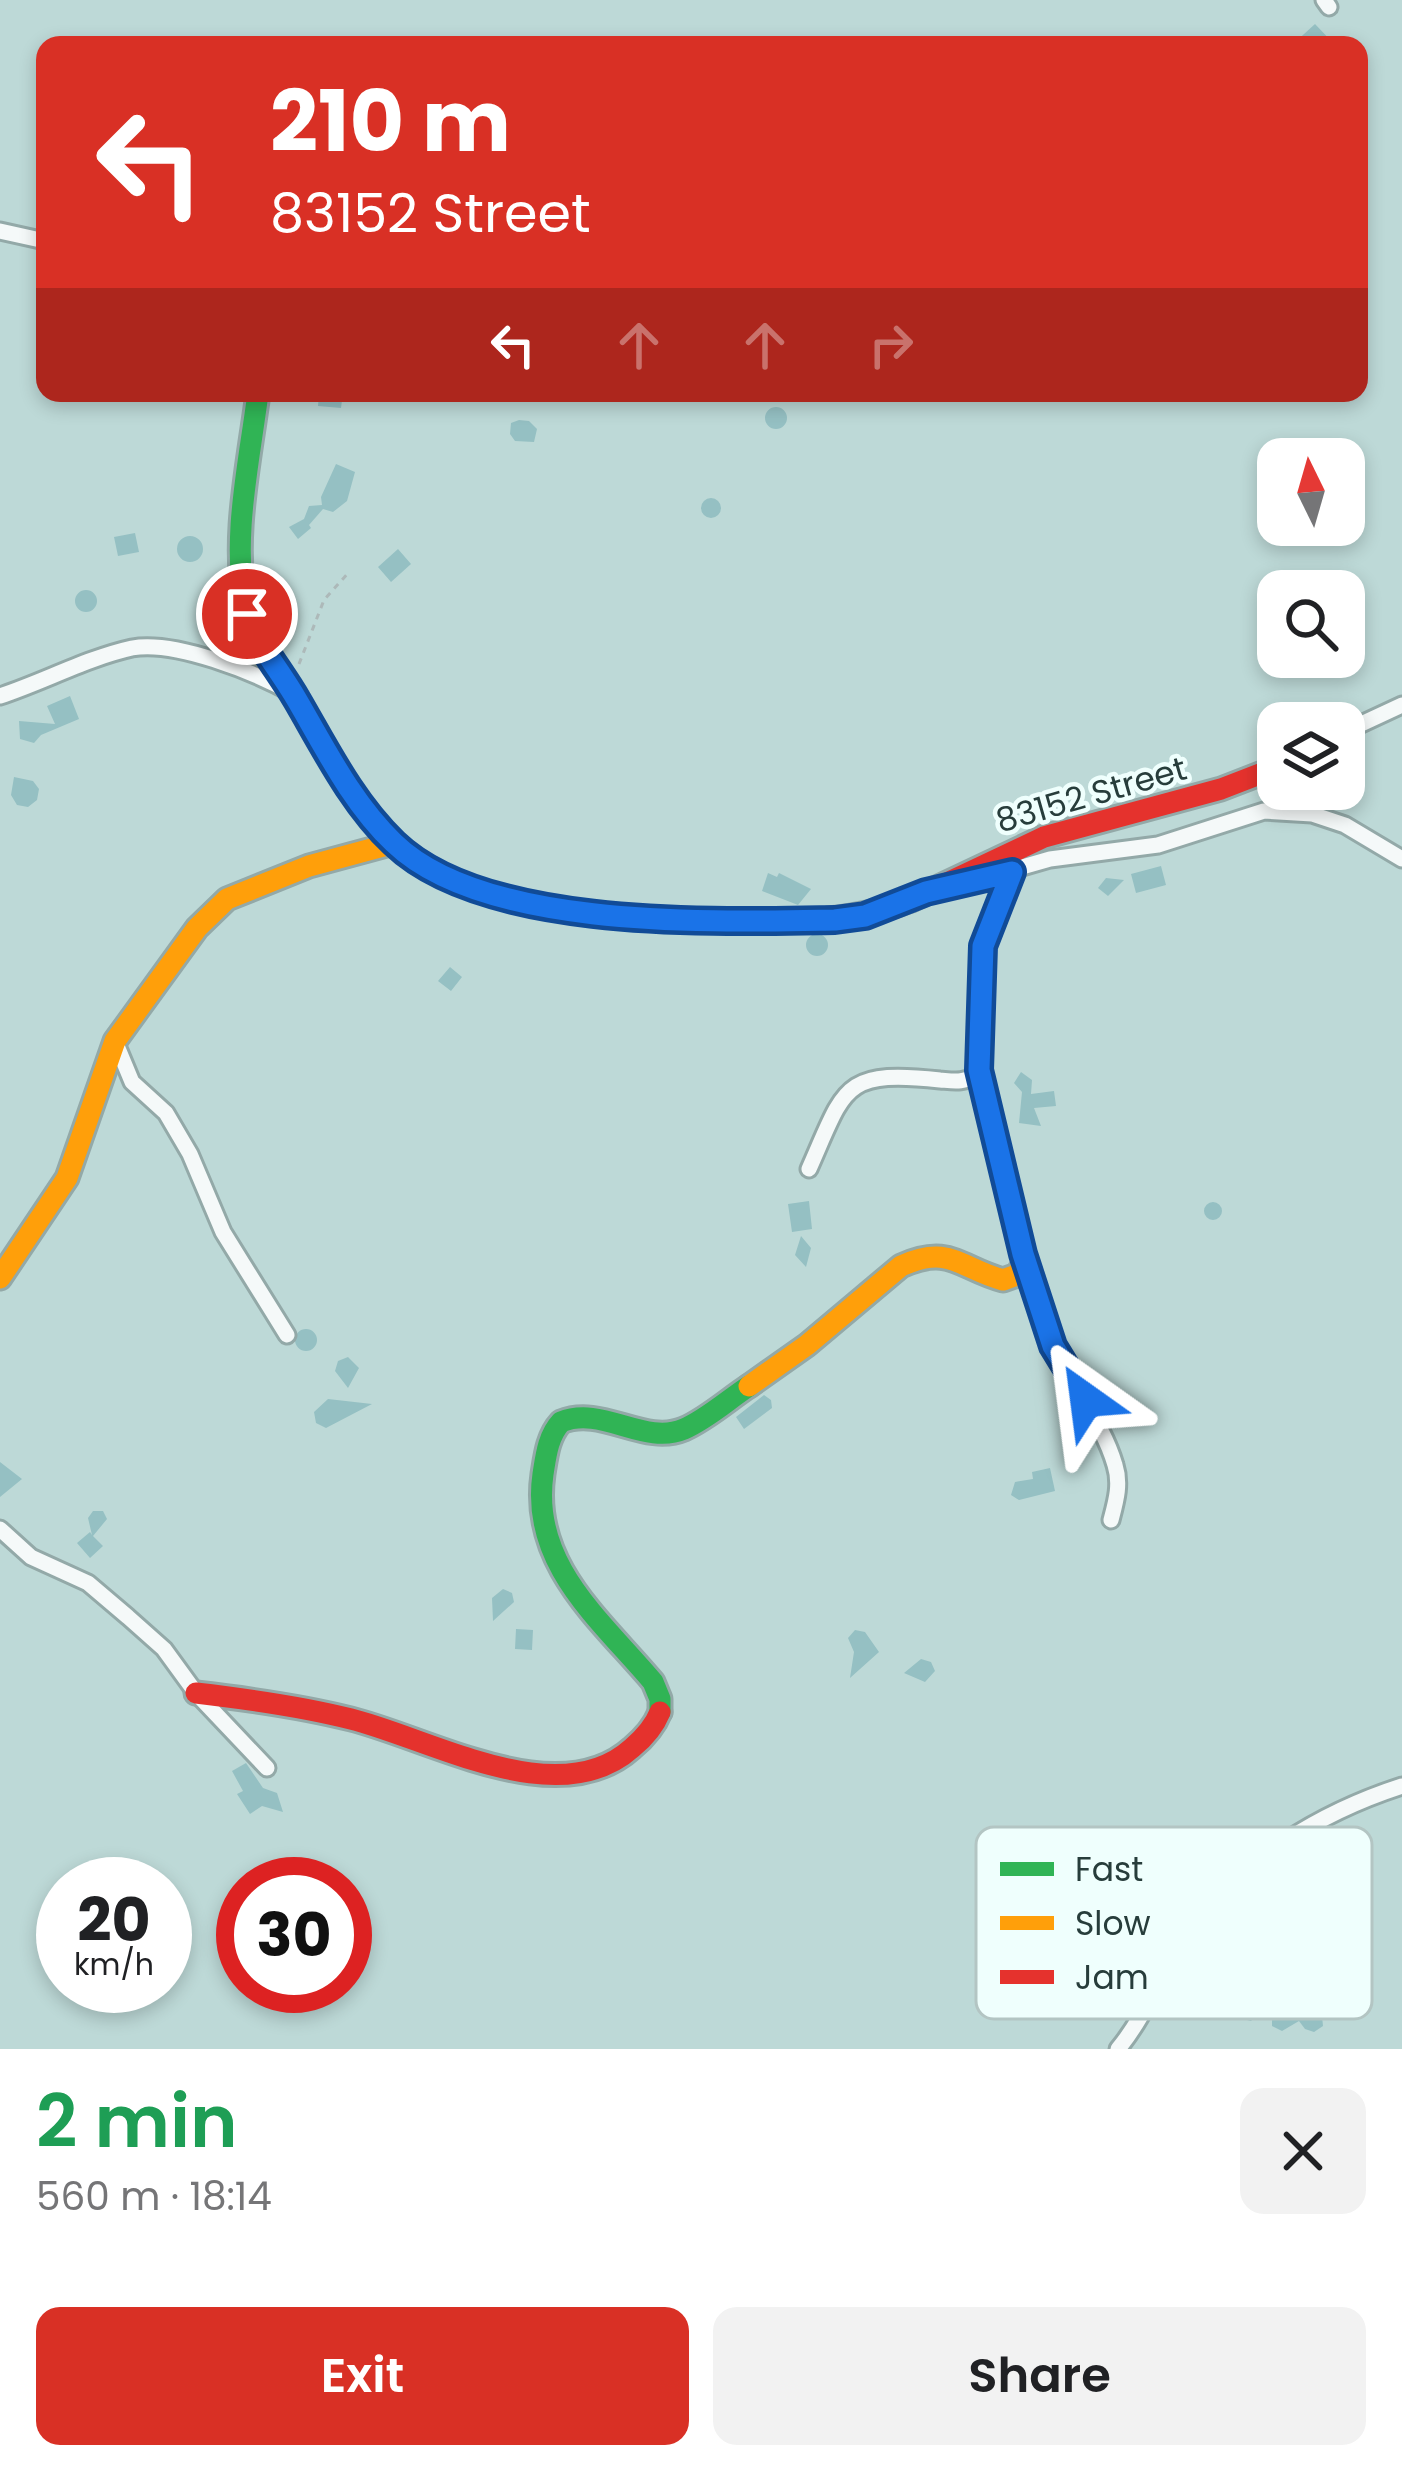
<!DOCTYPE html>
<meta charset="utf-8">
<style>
body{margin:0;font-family:Poppins,sans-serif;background:#f2f2f2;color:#202124;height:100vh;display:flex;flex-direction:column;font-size:45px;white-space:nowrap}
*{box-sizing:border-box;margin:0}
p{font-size:39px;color:#757577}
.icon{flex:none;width:66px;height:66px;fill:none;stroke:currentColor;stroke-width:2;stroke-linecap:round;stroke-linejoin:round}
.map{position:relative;height:2049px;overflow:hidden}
.sheet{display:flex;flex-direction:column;background:#fff;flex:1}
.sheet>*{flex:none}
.banner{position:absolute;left:36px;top:36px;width:1332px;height:366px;border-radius:24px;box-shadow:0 6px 18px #0003;background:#d93025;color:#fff;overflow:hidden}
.needle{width:78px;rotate:355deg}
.controls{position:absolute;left:1257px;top:438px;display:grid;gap:24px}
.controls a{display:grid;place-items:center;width:108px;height:108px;border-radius:24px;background:#fff;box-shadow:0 6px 18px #0003;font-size:60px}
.speed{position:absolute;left:36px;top:1857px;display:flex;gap:24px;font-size:60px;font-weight:700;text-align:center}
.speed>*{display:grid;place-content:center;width:156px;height:156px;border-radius:50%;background:#fff;box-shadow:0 6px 18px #0003;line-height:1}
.speed small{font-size:30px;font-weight:400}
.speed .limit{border:18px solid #d22;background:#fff;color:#111}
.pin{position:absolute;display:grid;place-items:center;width:102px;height:102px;color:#fff;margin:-51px;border:6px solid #fff;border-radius:50%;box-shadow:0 3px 12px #0007}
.me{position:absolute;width:132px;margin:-66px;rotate:329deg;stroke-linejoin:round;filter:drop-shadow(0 0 9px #0008)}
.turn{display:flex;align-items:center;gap:42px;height:252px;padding:0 36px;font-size:54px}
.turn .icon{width:156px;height:156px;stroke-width:2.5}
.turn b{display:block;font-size:84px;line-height:102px}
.lanes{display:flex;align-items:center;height:114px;padding:0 36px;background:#0003;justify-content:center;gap:60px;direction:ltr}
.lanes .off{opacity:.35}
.round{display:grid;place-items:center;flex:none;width:126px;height:126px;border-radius:24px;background:#f2f2f2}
.summary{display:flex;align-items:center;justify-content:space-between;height:204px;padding:0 36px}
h1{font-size:72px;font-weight:600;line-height:90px;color:#1e9e55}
.cta{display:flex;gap:24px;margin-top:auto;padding:24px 36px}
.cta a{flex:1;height:138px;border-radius:24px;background:#d93025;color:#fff;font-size:48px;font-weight:600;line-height:138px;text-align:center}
.cta a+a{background:#f2f2f2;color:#202124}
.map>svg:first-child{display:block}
</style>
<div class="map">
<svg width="1402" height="2049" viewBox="0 0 1402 2049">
<rect width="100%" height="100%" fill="#bdd9d7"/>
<path fill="#95c0c3" d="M1315 24 1335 45H1292Z
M319 393H343L341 408 318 406Z
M765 418a11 11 0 1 1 22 0a11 11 0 1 1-22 0Z
M519 420 529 421 537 429 534 442 515 441 510 434 511 423Z
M336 464 355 472 347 501 333 512 323 509 309 525 311 528 298 539 289 527 304 519 309 506 322 505 321 497Z
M701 508a10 10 0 1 1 20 0a10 10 0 1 1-20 0Z
M135 533 139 552 118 556 114 537Z
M177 549a13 13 0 1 1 26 0a13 13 0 1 1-26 0Z
M398 549 411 564 391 582 378 567Z
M75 601a11 11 0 1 1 22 0a11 11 0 1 1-22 0Z
M70 696 79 719 41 735 34 743 20 739 19 721 55 724 47 706Z
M14 777 33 781 39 789 37 800 28 807 17 805 11 795Z
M1161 866 1166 885 1136 893 1131 874Z
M768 873 777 877 779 873 811 889 798 905 762 891Z
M1106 878 1124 880 1108 896 1098 888Z
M806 945a11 11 0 1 1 22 0a11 11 0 1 1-22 0Z
M450 967 462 977 451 991 438 981Z
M1021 1072 1032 1080 1031 1094 1054 1091 1056 1106 1034 1108 1041 1126 1019 1123 1022 1092 1014 1083Z
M809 1201 812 1229 792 1232 788 1204Z
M1204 1211a9 9 0 1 1 18 0a9 9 0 1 1-18 0Z
M801 1236 811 1248 806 1267 795 1255Z
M295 1340a11 11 0 1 1 22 0a11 11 0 1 1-22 0Z
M348 1357 359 1368 348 1388 335 1371 338 1361Z
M764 1395 771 1400 772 1408 744 1429 736 1417Z
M328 1399 372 1404 326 1428 316 1423 314 1412Z
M0 1462 22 1479 0 1497Z
M1050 1468 1055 1491 1019 1500 1011 1495 1015 1482 1033 1479 1032 1472Z
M93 1511H103L107 1519 93 1536 103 1546 90 1558 77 1543 90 1532 92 1535 88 1518Z
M503 1589 512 1593 514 1602 493 1621 492 1598Z
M516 1629 533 1630 532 1650 515 1649Z
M855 1630 865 1632 879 1652 850 1678 854 1652 848 1638Z
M921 1659 931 1662 935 1671 925 1682 904 1673Z
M246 1763 263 1788 277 1793 283 1812 262 1806 250 1814 237 1794 243 1791 232 1771Z
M1311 1973H1327V1984H1333V2006H1321L1323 2026 1314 2032 1305 2029 1299 2021 1282 2031 1272 2026V2015L1287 2006V1983H1311Z
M1244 1998 1256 2001 1259 2013 1251 2021 1239 2018 1236 2006Z"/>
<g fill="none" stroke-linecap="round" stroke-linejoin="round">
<g stroke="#93a9a8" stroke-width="21">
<path id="street" d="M1324 0 1329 7
M0 231 45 241
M0 696C43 682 87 658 132 648 175 640 254 672 292 693
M1344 732 1402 705
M952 887 1050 859 1158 845 1264 811 1312 814 1345 825 1402 859
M115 1041 132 1082 166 1113 190 1154 223 1232 287 1335
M979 1070C998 1161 1018 1253 1052 1340 1069 1384 1102 1420 1115 1465 1121 1484 1116 1501 1111 1520
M809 1169C845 1088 842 1069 940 1080 954 1081 964 1083 976 1075L980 1065 983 945 1012 872
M0 1529 31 1557 88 1583 128 1617 164 1649 196 1693 267 1768
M1118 2049C1148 2013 1162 1968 1189 1930 1240 1861 1321 1812 1402 1786"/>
</g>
<g stroke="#93a9a8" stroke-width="27">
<path id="fast" d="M258 393C249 464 231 540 246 610 255 647 282 674 300 705 326 749 349 797 386 834 458 908 579 915 677 919 755 921 836 929 911 900
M660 1712V1699L653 1682C600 1619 530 1564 543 1474 546 1455 548 1436 561 1422 602 1405 644 1446 684 1429 707 1419 729 1399 749 1386"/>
</g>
<g stroke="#93a9a8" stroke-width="27">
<path id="slow" d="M0 1278 67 1178 115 1041 197 928 227 899 309 866 394 843
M749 1386 807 1345 901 1266C950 1244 959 1268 1003 1280L1017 1275 1025 1262 1023 1254"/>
</g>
<g stroke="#93a9a8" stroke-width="27">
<path id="jam" d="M911 900 1044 837 1221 789 1278 767
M196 1693C248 1699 300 1706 351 1719 431 1739 559 1814 632 1748 644 1738 654 1727 660 1712"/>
</g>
<path stroke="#adb9b9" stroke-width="3" stroke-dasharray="6 6" stroke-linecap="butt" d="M299 664 324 600 349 572"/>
<use href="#street" stroke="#f5f9f9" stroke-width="15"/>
<use href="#fast" stroke="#30b455" stroke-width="21"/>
<use href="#slow" stroke="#ff9f0a" stroke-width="21"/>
<use href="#jam" stroke="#e5322d" stroke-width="21"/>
</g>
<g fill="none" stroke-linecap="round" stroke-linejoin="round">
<g stroke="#114b97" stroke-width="30">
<path id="route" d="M247 614C262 652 277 666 297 700 325 748 352 803 394 843 484 930 715 922 835 920L865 916 926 892 1012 872 983 946 979 1070 1023 1254 1053 1346 1086 1400"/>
</g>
<use href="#route" stroke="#1a73e8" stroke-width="21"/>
</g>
<g text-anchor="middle" stroke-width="9" stroke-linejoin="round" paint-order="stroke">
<g font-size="33" fill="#273d3b" stroke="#effffd">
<text transform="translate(1091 794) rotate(-16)" y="12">83152 Street</text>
</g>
</g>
<rect x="976" y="1827" width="396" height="192" rx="18" fill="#effffd" stroke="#b3c5c3" stroke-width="3"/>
<rect x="1000" y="1862" width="54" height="14" fill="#30b455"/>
<rect x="1000" y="1916" width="54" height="14" fill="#ff9f0a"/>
<rect x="1000" y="1970" width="54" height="14" fill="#e5322d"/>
<g font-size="33" fill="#273d3b">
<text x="1075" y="1881">Fast</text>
<text x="1075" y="1935">Slow</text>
<text x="1075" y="1989">Jam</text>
</g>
</svg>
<div class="controls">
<a><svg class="needle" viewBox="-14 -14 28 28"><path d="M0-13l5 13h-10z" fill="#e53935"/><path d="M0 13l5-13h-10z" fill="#757577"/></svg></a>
<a><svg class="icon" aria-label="search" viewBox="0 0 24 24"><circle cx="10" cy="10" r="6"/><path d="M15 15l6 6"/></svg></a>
<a><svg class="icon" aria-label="layers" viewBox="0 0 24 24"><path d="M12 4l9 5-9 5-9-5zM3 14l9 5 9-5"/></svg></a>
</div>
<div class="speed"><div>20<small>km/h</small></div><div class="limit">30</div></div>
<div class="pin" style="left:247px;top:614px;background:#d93025"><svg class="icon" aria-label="arrive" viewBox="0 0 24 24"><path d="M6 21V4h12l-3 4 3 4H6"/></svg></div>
<svg class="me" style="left:1086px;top:1400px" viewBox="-20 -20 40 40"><path d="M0-17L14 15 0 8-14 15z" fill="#1a73e8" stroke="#fff" stroke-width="4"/></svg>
<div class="banner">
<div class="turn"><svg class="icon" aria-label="left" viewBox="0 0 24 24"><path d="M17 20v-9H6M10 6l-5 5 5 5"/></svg><div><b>210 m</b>83152 Street</div></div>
<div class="lanes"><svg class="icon" aria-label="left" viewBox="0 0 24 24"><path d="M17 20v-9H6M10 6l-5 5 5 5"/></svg><svg class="icon off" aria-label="ahead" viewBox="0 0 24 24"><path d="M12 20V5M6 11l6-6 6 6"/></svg><svg class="icon off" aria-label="ahead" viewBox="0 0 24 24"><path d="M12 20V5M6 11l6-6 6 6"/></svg><svg class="icon off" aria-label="right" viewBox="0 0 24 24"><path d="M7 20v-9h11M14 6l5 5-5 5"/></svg></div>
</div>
</div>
<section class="sheet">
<div class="summary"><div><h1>2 min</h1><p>560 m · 18:14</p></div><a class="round"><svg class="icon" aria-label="close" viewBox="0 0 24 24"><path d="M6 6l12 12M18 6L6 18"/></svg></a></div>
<div class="cta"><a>Exit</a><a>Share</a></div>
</section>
